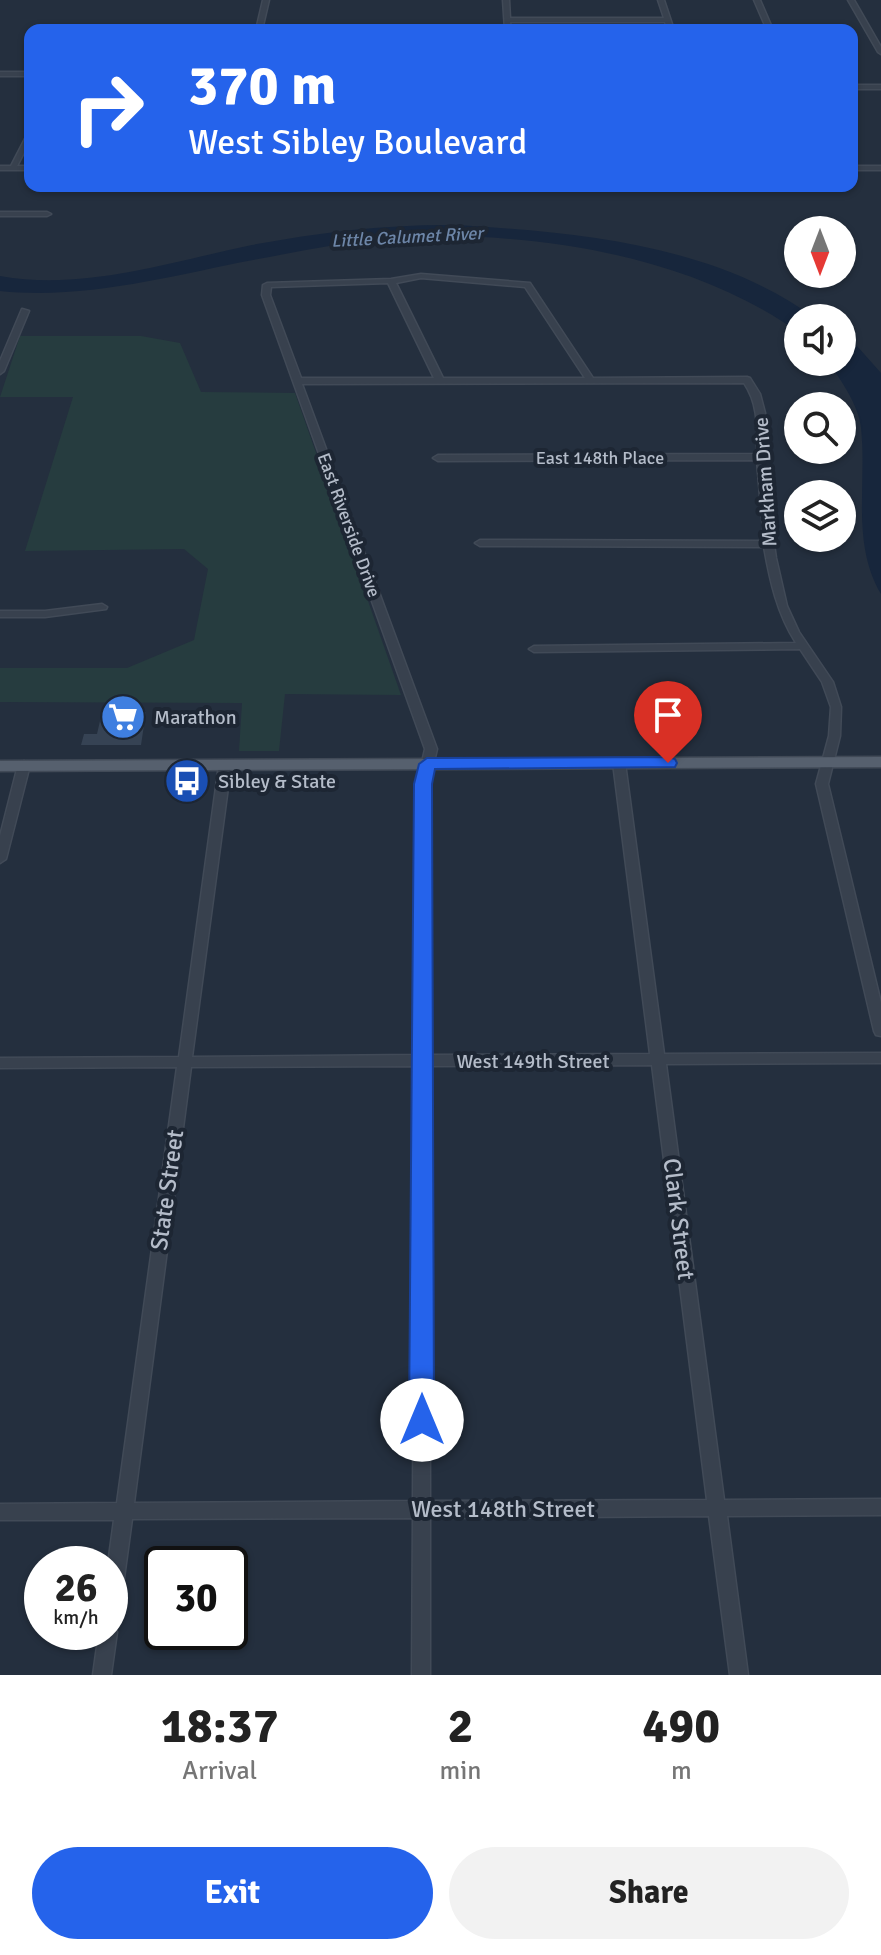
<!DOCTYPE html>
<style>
body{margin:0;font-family:Signika,sans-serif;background:#f2f2f2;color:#222;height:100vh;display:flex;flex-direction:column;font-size:30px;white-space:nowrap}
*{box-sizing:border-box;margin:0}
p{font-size:26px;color:#767676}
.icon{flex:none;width:44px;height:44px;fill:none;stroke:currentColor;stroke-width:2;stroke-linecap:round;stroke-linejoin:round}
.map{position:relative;height:1675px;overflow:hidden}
.side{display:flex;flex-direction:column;background:#fff;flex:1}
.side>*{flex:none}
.top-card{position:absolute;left:24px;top:24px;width:834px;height:168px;border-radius:16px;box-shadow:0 2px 6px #0004;background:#2563eb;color:#fff;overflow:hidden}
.needle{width:52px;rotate:180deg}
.tools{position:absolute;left:784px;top:216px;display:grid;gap:16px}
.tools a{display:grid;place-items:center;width:72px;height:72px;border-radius:50%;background:#fff;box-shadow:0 2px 6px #0004;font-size:40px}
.speed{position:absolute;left:24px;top:1546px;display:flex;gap:16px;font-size:40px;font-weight:700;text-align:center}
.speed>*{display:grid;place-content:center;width:104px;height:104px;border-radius:50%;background:#fff;box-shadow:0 2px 6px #0004;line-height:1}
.speed small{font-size:20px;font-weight:400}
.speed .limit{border:4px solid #111;border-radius:12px;background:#fff;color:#111}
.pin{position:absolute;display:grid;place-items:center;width:68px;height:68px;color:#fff;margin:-82px -34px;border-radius:50% 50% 50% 0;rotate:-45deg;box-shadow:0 0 8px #0007}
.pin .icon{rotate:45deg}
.me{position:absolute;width:88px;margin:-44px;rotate:0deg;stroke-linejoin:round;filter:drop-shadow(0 0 6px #0008)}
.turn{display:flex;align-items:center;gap:28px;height:168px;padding:0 32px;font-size:36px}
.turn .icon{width:104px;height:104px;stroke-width:2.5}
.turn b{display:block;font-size:56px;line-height:68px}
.eta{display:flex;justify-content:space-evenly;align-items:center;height:136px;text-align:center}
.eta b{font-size:48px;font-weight:700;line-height:56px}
.action{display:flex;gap:16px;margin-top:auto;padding:16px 32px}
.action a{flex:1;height:92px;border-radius:48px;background:#2563eb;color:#fff;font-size:32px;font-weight:700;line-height:92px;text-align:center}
.action a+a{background:#f2f2f2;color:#222}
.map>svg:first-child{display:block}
</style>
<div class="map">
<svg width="881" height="1675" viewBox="0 0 881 1675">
<rect width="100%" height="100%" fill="#242f3e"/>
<path fill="#263c3f" d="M20 336H141L180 343 201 392 295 393 401 695 285 694 279 751H239L242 703 0 702V668H127L194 640 208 569 184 549 25 551 73 397H0Z"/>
<path fill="#17263c" d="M458 225C580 233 713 244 815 318H798V332C690 255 534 231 403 237 352 240 302 251 253 260 170 276 85 300 0 291V276C84 291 170 262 252 245 320 232 389 224 458 225Z
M842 336 857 346 881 373V594C851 543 867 484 861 428 859 406 841 380 828 362H842Z"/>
<path fill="#364354" d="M102 712H146L141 745H81L84 734H97Z"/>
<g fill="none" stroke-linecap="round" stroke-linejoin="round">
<g stroke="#414a57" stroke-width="3">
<path id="minor" d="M263 0H269L262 30H256Z
M503 0H509L510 18H664L658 0H664L674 30H668L665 22H510L511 30H505Z
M754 0H760L773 30H767Z
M848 0H854L881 47V54L878 52Z
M0 72H30V76H0Z
M852 85H881V89H852Z
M30 133V141L17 166H30V170H0V166H11L27 135Z
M852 166H881V170H852Z
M0 212H47L51 214 47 216H0Z
M421 274 530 283 593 378 747 377 750 378 760 394 765 413 769 510 776 558 787 606 799 632 833 682 841 707 840 736 828 784 881 1003V1036L876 1035 874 1031 816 784 829 736 831 707 822 682 800 649 534 652 529 649 534 646 796 643C777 613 770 581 764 547L480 546 475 543 480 540 764 541 757 460 438 461 433 458 438 455 757 454C757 428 759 405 744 383L302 384 437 749 429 784V1055L650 1054 613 763 619 759 625 763 664 1054 881 1053V1063L666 1064 724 1500 881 1499V1515L727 1516 748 1675H730L709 1516 430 1518V1675H412L413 1518 132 1519 119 1615 116 1621 110 1624 114 1626 117 1632 111 1675H93L99 1632H110V1564H108L114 1520H0V1504L117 1503 177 1067 0 1068V1058L179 1057 219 765 225 761 231 765 192 1057 416 1055 417 784 425 749 262 295 263 285 267 283 391 279ZM421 278 525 287 585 378H443L396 283ZM388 283 434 378H301L270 295 271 287ZM652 1065 707 1500 430 1501 429 1066ZM415 1066 413 1501 134 1503 191 1067Z
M22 309 29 311 4 371 0 374V361Z
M102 604 107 607 106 609 45 617H0V611H45Z
M24 761 30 765 6 859 0 863V836L18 765Z"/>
</g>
<g stroke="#414a57" stroke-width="3">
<path id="primary" d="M881 757V767L0 771V761Z"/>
</g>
<use href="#minor" fill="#38414e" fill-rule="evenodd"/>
<use href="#primary" fill="#56606e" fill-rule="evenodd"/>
</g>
<path fill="#2563eb" stroke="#184099" stroke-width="2" d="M668 757 675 759 677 763 675 767 435 769 432 784 434 1420 431 1428 422 1431 413 1428 409 1420 414 784 419 764 427 758Z"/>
<defs>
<g id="supermarket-disc" transform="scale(2.3)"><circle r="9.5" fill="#3f7fe0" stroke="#1d2633"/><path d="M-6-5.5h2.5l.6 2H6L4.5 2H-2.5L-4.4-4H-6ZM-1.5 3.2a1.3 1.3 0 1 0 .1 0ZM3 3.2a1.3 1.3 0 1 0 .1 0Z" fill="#fff"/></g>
<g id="bus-disc" transform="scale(2.3)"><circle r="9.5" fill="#1a4fb4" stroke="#1d2633"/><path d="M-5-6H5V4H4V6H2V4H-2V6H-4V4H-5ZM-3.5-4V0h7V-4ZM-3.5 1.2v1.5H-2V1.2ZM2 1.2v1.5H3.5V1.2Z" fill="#fff"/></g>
</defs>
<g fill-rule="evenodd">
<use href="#supermarket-disc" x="123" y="717"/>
<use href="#bus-disc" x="187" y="781"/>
</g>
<g text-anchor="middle" stroke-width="8" stroke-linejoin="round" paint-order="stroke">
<g font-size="18" font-style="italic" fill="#6d86a8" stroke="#1d2633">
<text transform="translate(407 237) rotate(-3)" y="6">Little Calumet River</text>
</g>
<g font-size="18" fill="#b4bcc9" stroke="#1d2633">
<text x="600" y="464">East 148th Place</text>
<text transform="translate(349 525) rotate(70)" y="6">East Riverside Drive</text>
</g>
<g font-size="20" fill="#b4bcc9" stroke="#1d2633">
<text transform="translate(765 482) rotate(-94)" y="7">Markham Drive</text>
<text x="533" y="1068">West 149th Street</text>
</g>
<g font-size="20" fill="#b4bcc9" stroke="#1d2633" text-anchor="start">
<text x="154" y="724">Marathon</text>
<text x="218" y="788">Sibley &amp; State</text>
</g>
<g font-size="24" fill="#b4bcc9" stroke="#1d2633">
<text transform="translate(167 1190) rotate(-82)" y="8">State Street</text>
<text transform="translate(679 1219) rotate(83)" y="8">Clark Street</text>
<text x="503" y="1517">West 148th Street</text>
</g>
</g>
</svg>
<div class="tools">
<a><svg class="needle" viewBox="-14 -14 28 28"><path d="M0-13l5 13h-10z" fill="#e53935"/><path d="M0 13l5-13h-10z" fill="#767676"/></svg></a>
<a><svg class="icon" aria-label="sound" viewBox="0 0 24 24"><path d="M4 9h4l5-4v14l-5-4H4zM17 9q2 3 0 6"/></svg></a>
<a><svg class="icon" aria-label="search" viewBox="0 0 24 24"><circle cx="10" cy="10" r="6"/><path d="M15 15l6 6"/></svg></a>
<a><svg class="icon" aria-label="layers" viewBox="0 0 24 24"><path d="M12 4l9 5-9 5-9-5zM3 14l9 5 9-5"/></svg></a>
</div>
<div class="speed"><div>26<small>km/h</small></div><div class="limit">30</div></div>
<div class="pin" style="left:668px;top:763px;background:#d93025"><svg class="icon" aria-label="arrive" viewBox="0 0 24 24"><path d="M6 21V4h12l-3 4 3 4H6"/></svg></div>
<svg class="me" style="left:422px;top:1420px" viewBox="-20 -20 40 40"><circle r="19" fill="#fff"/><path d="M0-13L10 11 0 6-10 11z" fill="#2563eb"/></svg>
<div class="top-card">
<div class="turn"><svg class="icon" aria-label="right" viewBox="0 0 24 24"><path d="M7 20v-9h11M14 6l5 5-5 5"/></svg><div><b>370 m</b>West Sibley Boulevard</div></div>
</div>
</div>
<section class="side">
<div class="eta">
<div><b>18:37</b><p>Arrival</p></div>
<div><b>2</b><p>min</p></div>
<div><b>490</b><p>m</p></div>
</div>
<div class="action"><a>Exit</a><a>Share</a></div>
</section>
